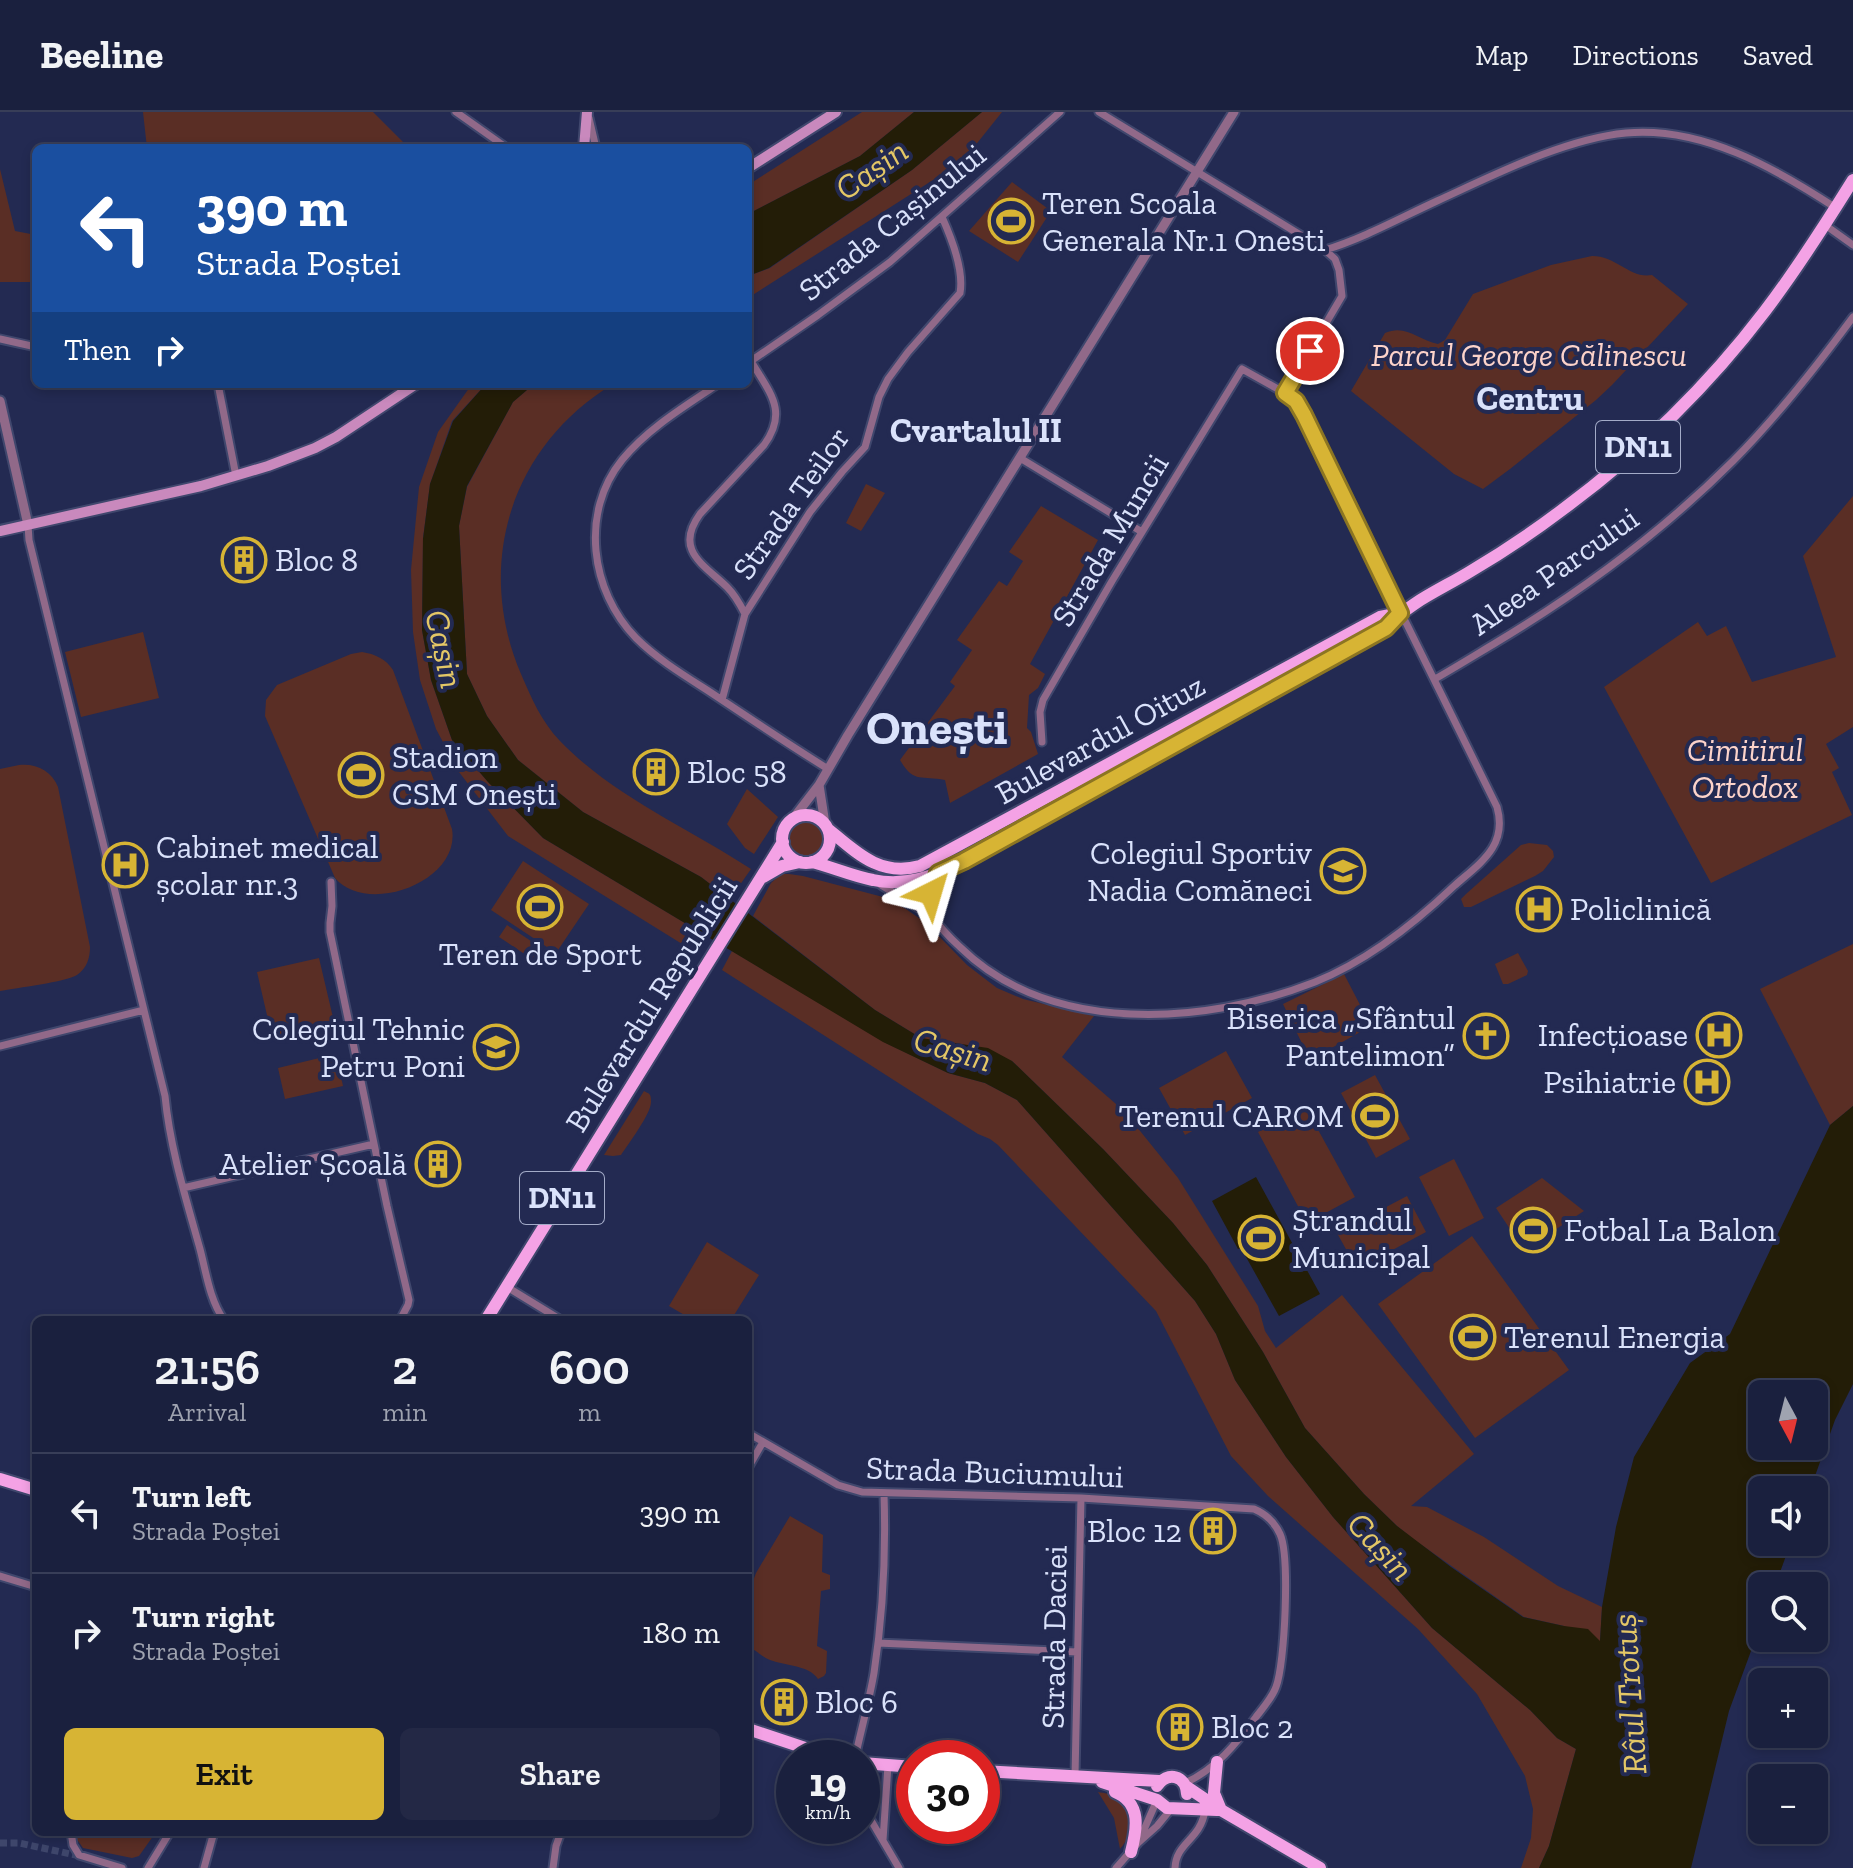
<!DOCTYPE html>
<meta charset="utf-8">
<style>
body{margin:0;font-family:"Zilla Slab",serif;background:#232845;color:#f1f3f6;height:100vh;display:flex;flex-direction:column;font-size:30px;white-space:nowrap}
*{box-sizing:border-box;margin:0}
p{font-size:26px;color:#9fa3b0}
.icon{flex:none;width:44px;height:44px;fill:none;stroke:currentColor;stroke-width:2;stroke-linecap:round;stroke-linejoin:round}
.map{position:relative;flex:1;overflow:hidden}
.drawer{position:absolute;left:32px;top:1204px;width:720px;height:520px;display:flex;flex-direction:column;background:#1a203e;border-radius:12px;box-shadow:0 4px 12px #0003,0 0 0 2px #383e58}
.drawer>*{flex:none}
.banner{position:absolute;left:32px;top:32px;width:720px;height:244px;border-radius:12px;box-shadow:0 4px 12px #0003,0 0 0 2px #383e58;background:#1a4fa0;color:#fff;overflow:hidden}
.needle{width:52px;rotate:173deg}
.controls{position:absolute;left:1748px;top:1268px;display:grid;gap:16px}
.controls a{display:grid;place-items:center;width:80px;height:80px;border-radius:12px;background:#1a203e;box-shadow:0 4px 12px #0003,0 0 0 2px #383e58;font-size:40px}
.speed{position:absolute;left:776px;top:1628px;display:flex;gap:16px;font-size:40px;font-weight:700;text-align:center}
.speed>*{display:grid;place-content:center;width:104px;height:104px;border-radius:50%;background:#1a203e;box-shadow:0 4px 12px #0003,0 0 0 2px #383e58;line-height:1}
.speed small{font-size:20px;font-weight:400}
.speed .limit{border:12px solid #d22;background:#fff;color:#111}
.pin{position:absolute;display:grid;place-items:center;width:68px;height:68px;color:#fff;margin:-34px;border:4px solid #fff;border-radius:50%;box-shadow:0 2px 8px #0007}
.me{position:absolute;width:88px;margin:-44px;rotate:40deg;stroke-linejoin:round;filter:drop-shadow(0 0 6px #0008)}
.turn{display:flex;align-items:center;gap:28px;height:168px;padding:0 32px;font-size:36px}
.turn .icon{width:104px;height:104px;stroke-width:2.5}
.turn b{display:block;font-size:56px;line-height:68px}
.then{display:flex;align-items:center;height:76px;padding:0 32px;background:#0003;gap:16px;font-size:30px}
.eta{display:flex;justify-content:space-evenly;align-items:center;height:136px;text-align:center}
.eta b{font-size:48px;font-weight:600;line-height:56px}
.button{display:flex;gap:16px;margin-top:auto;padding:16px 32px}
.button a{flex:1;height:92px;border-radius:12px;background:#d7b434;color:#111;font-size:32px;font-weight:600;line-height:92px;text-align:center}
.button a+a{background:#232845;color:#f1f3f6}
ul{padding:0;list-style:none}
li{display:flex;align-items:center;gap:24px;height:120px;padding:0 32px;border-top:2px solid #383e58}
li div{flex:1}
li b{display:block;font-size:30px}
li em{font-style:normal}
header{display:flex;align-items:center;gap:48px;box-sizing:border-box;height:112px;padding:0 40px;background:#1a203e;border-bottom:2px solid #383e58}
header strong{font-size:38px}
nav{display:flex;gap:44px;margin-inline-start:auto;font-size:28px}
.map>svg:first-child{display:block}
</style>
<header>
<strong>Beeline</strong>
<nav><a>Map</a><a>Directions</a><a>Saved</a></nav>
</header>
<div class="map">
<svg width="1853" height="1756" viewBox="0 0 1853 1756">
<rect width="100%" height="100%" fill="#232a52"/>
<path fill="#5a2e25" d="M143 0H373L409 36H147Z
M862 0H914L860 44 748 102V73Z
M982 0H1002L974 35 944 61 748 186V164L770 156 912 58Z
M0 57 15 119 36 123V170H0Z
M1012 70 1051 99 1018 150 969 119Z
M1592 144C1617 144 1630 167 1652 163L1688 192 1612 273 1596 288 1510 357 1483 377 1454 362 1351 279 1385 221C1406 212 1418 228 1438 232L1445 228 1473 182 1551 153Z
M472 272H486L452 309 430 372 423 426 422 518 431 568 452 628 488 670 543 726 705 823 695 840 508 724 459 660 436 617 420 568 413 520 411 458 419 375 438 320Z
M534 272H613C511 334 474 452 521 562 532 587 541 609 560 629 613 684 688 716 751 757L730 787 701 765 583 700 518 648 487 604 467 562 459 414 467 375 513 290Z
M866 372 885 381 861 419 846 411Z
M1853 384V615L1826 632 1839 656 1832 660 1852 703 1711 771 1604 575 1698 510 1707 524 1726 514 1752 570 1836 545 1803 444Z
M1041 394 1098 428 1030 552 1045 562 1038 576 1029 583 1027 616 1031 620 1038 642 950 691 945 668C921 663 914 672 900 648L955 574 950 570 972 538 957 528 999 469 1007 474 1023 449 1009 440Z
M1380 505 1386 516 964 748 957 735Z
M143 520 159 586 81 605 65 540Z
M362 540C375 542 386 547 393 558L452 717C461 770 367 804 335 766L265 604 266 588 277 573 351 542Z
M19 653C36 651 52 659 58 675L90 835C90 846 87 856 77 863 66 870 16 876 0 879V657Z
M747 677 778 705 754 742 745 736 727 712Z
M782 727a24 24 0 1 1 48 0a24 24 0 1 1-48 0Z
M1529 731 1547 733 1553 739 1554 745 1543 759 1535 764 1471 795H1464L1461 787 1466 782 1521 733Z
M523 749 589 792 556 841 491 798Z
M781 762H789L803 764 883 785 906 797 926 811 967 853 997 876 1023 887 1094 904 1062 945 1124 999 1178 1066 1258 1194 1265 1219 1276 1236 1342 1183 1474 1342 1411 1394 1427 1395 1484 1425 1558 1474 1602 1495 1600 1530 1564 1514 1524 1505 1416 1429 1397 1414 1364 1382 1305 1316 1263 1240 1207 1153 1173 1111 1103 1037 1012 949 921 926 875 898 753 804 771 771Z
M507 813 540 835 532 847 499 825Z
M1853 832V994L1830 1013 1760 877Z
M732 839 884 930 948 961 985 971 1017 988 1195 1189 1216 1222 1235 1268 1286 1345 1333 1405 1432 1516 1530 1598 1557 1626 1576 1637 1549 1734 1539 1756H1521L1531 1726 1533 1697 1525 1664 1477 1582 1418 1517 1268 1384 1231 1344 1156 1199 998 1033 990 1027 978 1022 722 858Z
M1518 841 1528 859 1527 863 1508 872H1503L1495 852Z
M319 846 335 914 273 929 257 860Z
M1344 862 1371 914 1310 948 1283 892Z
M1226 939 1252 986 1185 1023 1159 976Z
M336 942 343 974 285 987 278 956Z
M1375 963 1410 1027 1376 1046 1341 981Z
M644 979C649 982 651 981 651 989 652 1001 628 1032 621 1043L613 1044 604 1043Z
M1305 994 1355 1085 1307 1111 1258 1020Z
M1454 1047 1484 1106 1449 1124 1419 1065Z
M1542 1066 1584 1099 1524 1138 1496 1096Z
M1407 1084 1426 1120 1357 1157 1337 1121Z
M1472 1124 1569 1258 1475 1326 1378 1192Z
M707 1130 759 1163 731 1208H693L669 1194Z
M790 1404 823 1423 822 1460 830 1463V1477L821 1479 817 1534 827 1539 826 1561 824 1564 818 1567C809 1553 786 1554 770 1548 762 1545 758 1539 748 1535V1483L756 1461Z
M1098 1680C1104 1681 1112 1682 1117 1685 1137 1698 1134 1721 1120 1737L1114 1706Z
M75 1720H156L139 1744 132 1746 83 1736 76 1726Z"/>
<path fill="#231d07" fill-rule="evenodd" d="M914 0H982L912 58 769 156 748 164V102L860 44Z
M486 272H534L513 290 467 374 459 414 467 562 487 604 518 648 583 700 701 765 875 898 921 926 988 936 1012 949 1103 1037 1173 1111 1207 1153 1263 1240 1305 1316 1364 1382 1397 1414 1451 1455 1523 1505 1564 1514 1588 1517 1600 1529 1602 1495 1616 1415 1634 1345 1690 1251 1730 1222 1830 1013 1853 994V1272L1835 1308 1810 1378H1762V1430H1791L1775 1474H1762V1509L1729 1599 1691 1756H1539L1549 1734 1576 1637 1557 1626 1530 1598 1432 1516 1333 1405 1286 1345 1235 1268 1216 1222 1195 1189 1017 988 985 971 948 961 883 930 543 726 488 670 452 628 431 568 422 518 423 427 430 372 453 309ZM1762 1282H1814V1334H1762Z
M1256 1065 1320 1182 1279 1204 1241 1136 1238 1137 1212 1089Z"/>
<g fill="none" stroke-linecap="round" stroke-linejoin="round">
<path stroke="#3e466b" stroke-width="7" stroke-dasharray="7 3.5" stroke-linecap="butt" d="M0 1731H19L80 1744"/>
<g stroke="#40476d" stroke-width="11">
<path id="minor" d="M456 0 507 36
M1099 0 1325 138 1335 147 1339 158 1342 184 1285 281
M589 6 596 36
M1825 113 1853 133
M1325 138C1364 126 1400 106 1437 89 1494 63 1564 27 1626 21 1702 14 1775 56 1836 96
M0 227 36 235
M748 251 818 203 890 150 1060 0
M218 272 236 364
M718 272C685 294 647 317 622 348 580 400 590 479 636 526 657 547 685 564 710 580 749 606 788 632 828 657
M1020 346 1142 420
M28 413 29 428 165 984C170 1036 186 1087 200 1137 206 1160 210 1189 224 1208
M745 502C740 492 735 483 727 475 703 452 674 438 700 402L764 333C789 299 769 280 751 249
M1435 567C1456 555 1477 542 1497 530 1582 479 1663 419 1733 349 1777 305 1816 255 1853 205
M722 588 745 502 810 400 842 360 865 335 879 285 888 267 908 240 960 181C964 159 951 125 942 105
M913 766C921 793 939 816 960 835 1051 924 1205 913 1315 870 1365 850 1415 811 1454 774 1480 751 1508 734 1497 695L1298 292 1285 281 1242 257 1112 469 1043 588 1040 600 1042 630
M331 770 332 794 330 811V820L387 1094 409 1188 408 1193 400 1208
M881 773 928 802
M933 803 930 788 937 761
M0 934 144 898
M183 1076 374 1032
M507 1175 561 1208
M748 1321 838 1373 862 1380 1081 1386 1254 1397C1266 1402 1275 1411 1280 1422 1290 1444 1285 1552 1276 1575 1272 1586 1263 1596 1256 1605 1236 1632 1216 1657 1185 1671
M748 1356 763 1330
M0 1464 36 1475
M878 1531 1077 1540
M855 1646C861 1618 869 1590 874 1561 883 1502 886 1442 884 1382
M1075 1664 1081 1386
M862 1693 899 1756
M71 1720 73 1733 79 1743 122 1756
M883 1728 888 1653
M1139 1729 1157 1688
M148 1756 170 1720
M204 1756 214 1720
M553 1756 556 1734 561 1720
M1116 1756 1138 1731 1157 1714 1171 1697
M1175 1756C1176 1730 1201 1728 1205 1698"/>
</g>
<g stroke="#40476d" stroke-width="13">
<path id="tertiary" d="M0 289 28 413
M819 673 825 712
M792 708 819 673 848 623 1234 0"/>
</g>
<g stroke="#40476d" stroke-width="14">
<path id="secondary" d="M584 36 587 0
M748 56 836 0
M0 419 201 374 268 354 315 336 336 325 416 272"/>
</g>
<g stroke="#40476d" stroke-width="16">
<path id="primary" d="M782 727a24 24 0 1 1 48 0a24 24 0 1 1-48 0Z
M828 717C857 741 880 765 920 754L1380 505 1400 501
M812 750C832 755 852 764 873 768 905 775 935 764 964 749L1386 516C1409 490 1442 477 1471 459 1503 440 1533 420 1562 398 1638 342 1708 274 1765 199 1797 157 1825 113 1853 68
M763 765 782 754 800 750
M486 1208 783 730
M0 1367 36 1378
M748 1617 835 1646
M1217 1650 1214 1681 1221 1698
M862 1651 914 1655
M982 1659 1159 1669
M1102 1670 1157 1688 1167 1696 1217 1698
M1157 1674C1167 1659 1186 1663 1187 1682
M1187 1675 1221 1698 1320 1756
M1115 1680C1142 1691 1137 1717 1131 1740"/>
</g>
<use href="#minor" stroke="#916989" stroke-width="7"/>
<use href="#tertiary" stroke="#916989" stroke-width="9"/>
<use href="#secondary" stroke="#c989bd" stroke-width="10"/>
<use href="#primary" stroke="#f4a2e5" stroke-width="12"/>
</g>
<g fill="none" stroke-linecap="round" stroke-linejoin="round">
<g stroke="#8c7522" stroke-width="20">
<path id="route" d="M931 781 938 761 964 749 1386 516 1400 501 1304 303 1296 289 1285 281 1310 239"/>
</g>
<use href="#route" stroke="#d7b434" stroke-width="14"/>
</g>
<defs>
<g id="stadium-ring" transform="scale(2.3)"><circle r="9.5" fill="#232a52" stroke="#d7b434" stroke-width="1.5"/><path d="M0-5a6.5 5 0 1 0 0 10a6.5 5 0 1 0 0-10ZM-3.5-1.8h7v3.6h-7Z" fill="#d7b434"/></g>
<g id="building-ring" transform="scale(2.3)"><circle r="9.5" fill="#232a52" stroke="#d7b434" stroke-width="1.5"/><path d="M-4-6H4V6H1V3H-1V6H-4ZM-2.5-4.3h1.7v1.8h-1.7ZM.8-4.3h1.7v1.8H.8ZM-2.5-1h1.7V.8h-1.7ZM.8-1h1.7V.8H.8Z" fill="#d7b434"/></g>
<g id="hospital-ring" transform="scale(2.3)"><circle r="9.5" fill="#232a52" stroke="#d7b434" stroke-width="1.5"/><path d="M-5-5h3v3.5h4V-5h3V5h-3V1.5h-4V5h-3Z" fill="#d7b434"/></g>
<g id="school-ring" transform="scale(2.3)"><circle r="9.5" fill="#232a52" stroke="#d7b434" stroke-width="1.5"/><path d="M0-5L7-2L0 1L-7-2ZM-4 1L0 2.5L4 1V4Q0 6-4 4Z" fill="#d7b434"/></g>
<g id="church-ring" transform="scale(2.3)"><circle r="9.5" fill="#232a52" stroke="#d7b434" stroke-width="1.5"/><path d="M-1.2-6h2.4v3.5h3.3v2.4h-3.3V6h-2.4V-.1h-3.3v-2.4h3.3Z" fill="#d7b434"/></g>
</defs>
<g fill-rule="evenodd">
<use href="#stadium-ring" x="1011" y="109"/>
<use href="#building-ring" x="244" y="448"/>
<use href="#building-ring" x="656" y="660"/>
<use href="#stadium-ring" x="361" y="663"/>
<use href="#hospital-ring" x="125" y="753"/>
<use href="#school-ring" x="1343" y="759"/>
<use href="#stadium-ring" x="540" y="795"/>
<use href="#hospital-ring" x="1539" y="797"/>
<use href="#hospital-ring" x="1719" y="923"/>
<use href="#church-ring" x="1486" y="924"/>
<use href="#school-ring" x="496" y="935"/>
<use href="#hospital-ring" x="1707" y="970"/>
<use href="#stadium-ring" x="1375" y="1004"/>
<use href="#building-ring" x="438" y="1052"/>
<use href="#stadium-ring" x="1533" y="1118"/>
<use href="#stadium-ring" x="1261" y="1126"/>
<use href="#stadium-ring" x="1473" y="1225"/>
<use href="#building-ring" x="1213" y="1419"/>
<use href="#building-ring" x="784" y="1590"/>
<use href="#building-ring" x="1180" y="1615"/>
</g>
<g text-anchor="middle" stroke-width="8" stroke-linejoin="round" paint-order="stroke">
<g fill="#232a52" stroke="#a3abc8" stroke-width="2">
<rect x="1596" y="309" width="84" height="52" rx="6"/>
<rect x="520" y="1060" width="84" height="52" rx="6"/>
</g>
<g font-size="30" font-weight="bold" fill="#dae2fb">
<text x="1638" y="345">DN11</text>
<text x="562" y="1096">DN11</text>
</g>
<g font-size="32" fill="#dae2fb" stroke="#232a52" text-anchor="start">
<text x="1042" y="102">Teren Scoala<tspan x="1042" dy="37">Generala Nr.1 Onesti</tspan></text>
<text x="275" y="459">Bloc 8</text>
<text x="392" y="656">Stadion<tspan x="392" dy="37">CSM Onești</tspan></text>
<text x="687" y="671">Bloc 58</text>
<text x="156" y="746">Cabinet medical<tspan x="156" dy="37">școlar nr.3</tspan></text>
<text x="1312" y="752" text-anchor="end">Colegiul Sportiv<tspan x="1312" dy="37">Nadia Comăneci</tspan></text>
<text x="1570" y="808">Policlinică</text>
<text x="540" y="853" text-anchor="middle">Teren de Sport</text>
<text x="1455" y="917" text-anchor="end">Biserica „Sfântul<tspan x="1455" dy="37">Pantelimon”</tspan></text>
<text x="465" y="928" text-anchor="end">Colegiul Tehnic<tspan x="465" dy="37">Petru Poni</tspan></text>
<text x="1688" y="934" text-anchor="end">Infecțioase</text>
<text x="1676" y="981" text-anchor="end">Psihiatrie</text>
<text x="1344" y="1015" text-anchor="end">Terenul CAROM</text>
<text x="407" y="1063" text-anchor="end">Atelier Școală</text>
<text x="1292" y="1119">Ștrandul<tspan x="1292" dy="37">Municipal</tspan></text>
<text x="1564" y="1129">Fotbal La Balon</text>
<text x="1504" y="1236">Terenul Energia</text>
<text x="1182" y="1430" text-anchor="end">Bloc 12</text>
<text x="815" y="1601">Bloc 6</text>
<text x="1211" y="1626">Bloc 2</text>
</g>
<g font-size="32" fill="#dae2fb" stroke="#232a52">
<text transform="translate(892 110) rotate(-39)" y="11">Strada Cașinului</text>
<text transform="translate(791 391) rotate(-55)" y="11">Strada Teilor</text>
<text transform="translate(1110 428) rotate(-59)" y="11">Strada Muncii</text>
<text transform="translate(1554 459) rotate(-35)" y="11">Aleea Parcului</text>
<text transform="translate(1100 627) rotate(-29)" y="11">Bulevardul Oituz</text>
<text transform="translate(651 892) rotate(-58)" y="11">Bulevardul Republicii</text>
<text transform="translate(995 1360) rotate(2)" y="11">Strada Buciumului</text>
<text transform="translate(1054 1525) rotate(-89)" y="11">Strada Daciei</text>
</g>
<g font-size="32" font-style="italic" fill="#fcd3ca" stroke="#232a52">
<text x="1529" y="254">Parcul George Călinescu</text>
<text x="1745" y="649">Cimitirul<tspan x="1745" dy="37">Ortodox</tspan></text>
</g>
<g font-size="34" font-style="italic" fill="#e4c766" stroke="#232a52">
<text transform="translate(871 57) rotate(-35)" y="12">Cașin</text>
<text transform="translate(445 537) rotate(78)" y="12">Cașin</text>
<text transform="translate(953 937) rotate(17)" y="12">Cașin</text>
<text transform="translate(1381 1434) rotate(47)" y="12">Cașin</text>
<text transform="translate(1629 1582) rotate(-94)" y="12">Râul Trotuș</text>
</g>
<g font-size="34" font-weight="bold" fill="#dae2fb" stroke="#232a52">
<text x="1530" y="298">Centru</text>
<text x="976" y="330">Cvartalul II</text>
</g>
<g font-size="48" font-weight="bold" fill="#dae2fb" stroke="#232a52">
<text x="937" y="632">Onești</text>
</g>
</g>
</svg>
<div class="controls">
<a><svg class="needle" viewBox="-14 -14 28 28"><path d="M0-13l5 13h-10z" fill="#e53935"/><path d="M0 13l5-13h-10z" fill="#9fa3b0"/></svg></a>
<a><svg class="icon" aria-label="sound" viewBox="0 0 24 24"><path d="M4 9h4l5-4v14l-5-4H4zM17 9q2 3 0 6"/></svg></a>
<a><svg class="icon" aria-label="search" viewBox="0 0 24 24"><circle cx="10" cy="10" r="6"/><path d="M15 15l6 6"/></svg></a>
<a>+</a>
<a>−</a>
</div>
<div class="speed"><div>19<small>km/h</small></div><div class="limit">30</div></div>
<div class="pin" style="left:1310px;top:239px;background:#d93025"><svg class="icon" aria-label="arrive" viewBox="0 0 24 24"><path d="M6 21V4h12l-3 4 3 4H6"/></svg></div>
<svg class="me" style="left:931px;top:781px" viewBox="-20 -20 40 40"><path d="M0-17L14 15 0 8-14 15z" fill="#d7b434" stroke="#fff" stroke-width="4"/></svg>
<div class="banner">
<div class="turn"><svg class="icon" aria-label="left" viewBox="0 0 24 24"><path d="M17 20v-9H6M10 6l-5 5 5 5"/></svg><div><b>390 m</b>Strada Poștei</div></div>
<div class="then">Then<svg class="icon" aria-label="right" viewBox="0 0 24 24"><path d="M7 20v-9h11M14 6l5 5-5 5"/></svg></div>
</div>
<section class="drawer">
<div class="eta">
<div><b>21:56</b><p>Arrival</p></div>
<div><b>2</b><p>min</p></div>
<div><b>600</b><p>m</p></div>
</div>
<ul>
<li><svg class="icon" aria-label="left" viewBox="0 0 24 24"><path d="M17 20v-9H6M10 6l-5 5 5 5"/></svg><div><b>Turn left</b><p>Strada Poștei</p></div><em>390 m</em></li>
<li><svg class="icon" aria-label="right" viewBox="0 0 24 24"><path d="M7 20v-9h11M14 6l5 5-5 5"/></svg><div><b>Turn right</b><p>Strada Poștei</p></div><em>180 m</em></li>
</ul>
<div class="button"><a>Exit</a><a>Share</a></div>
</section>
</div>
